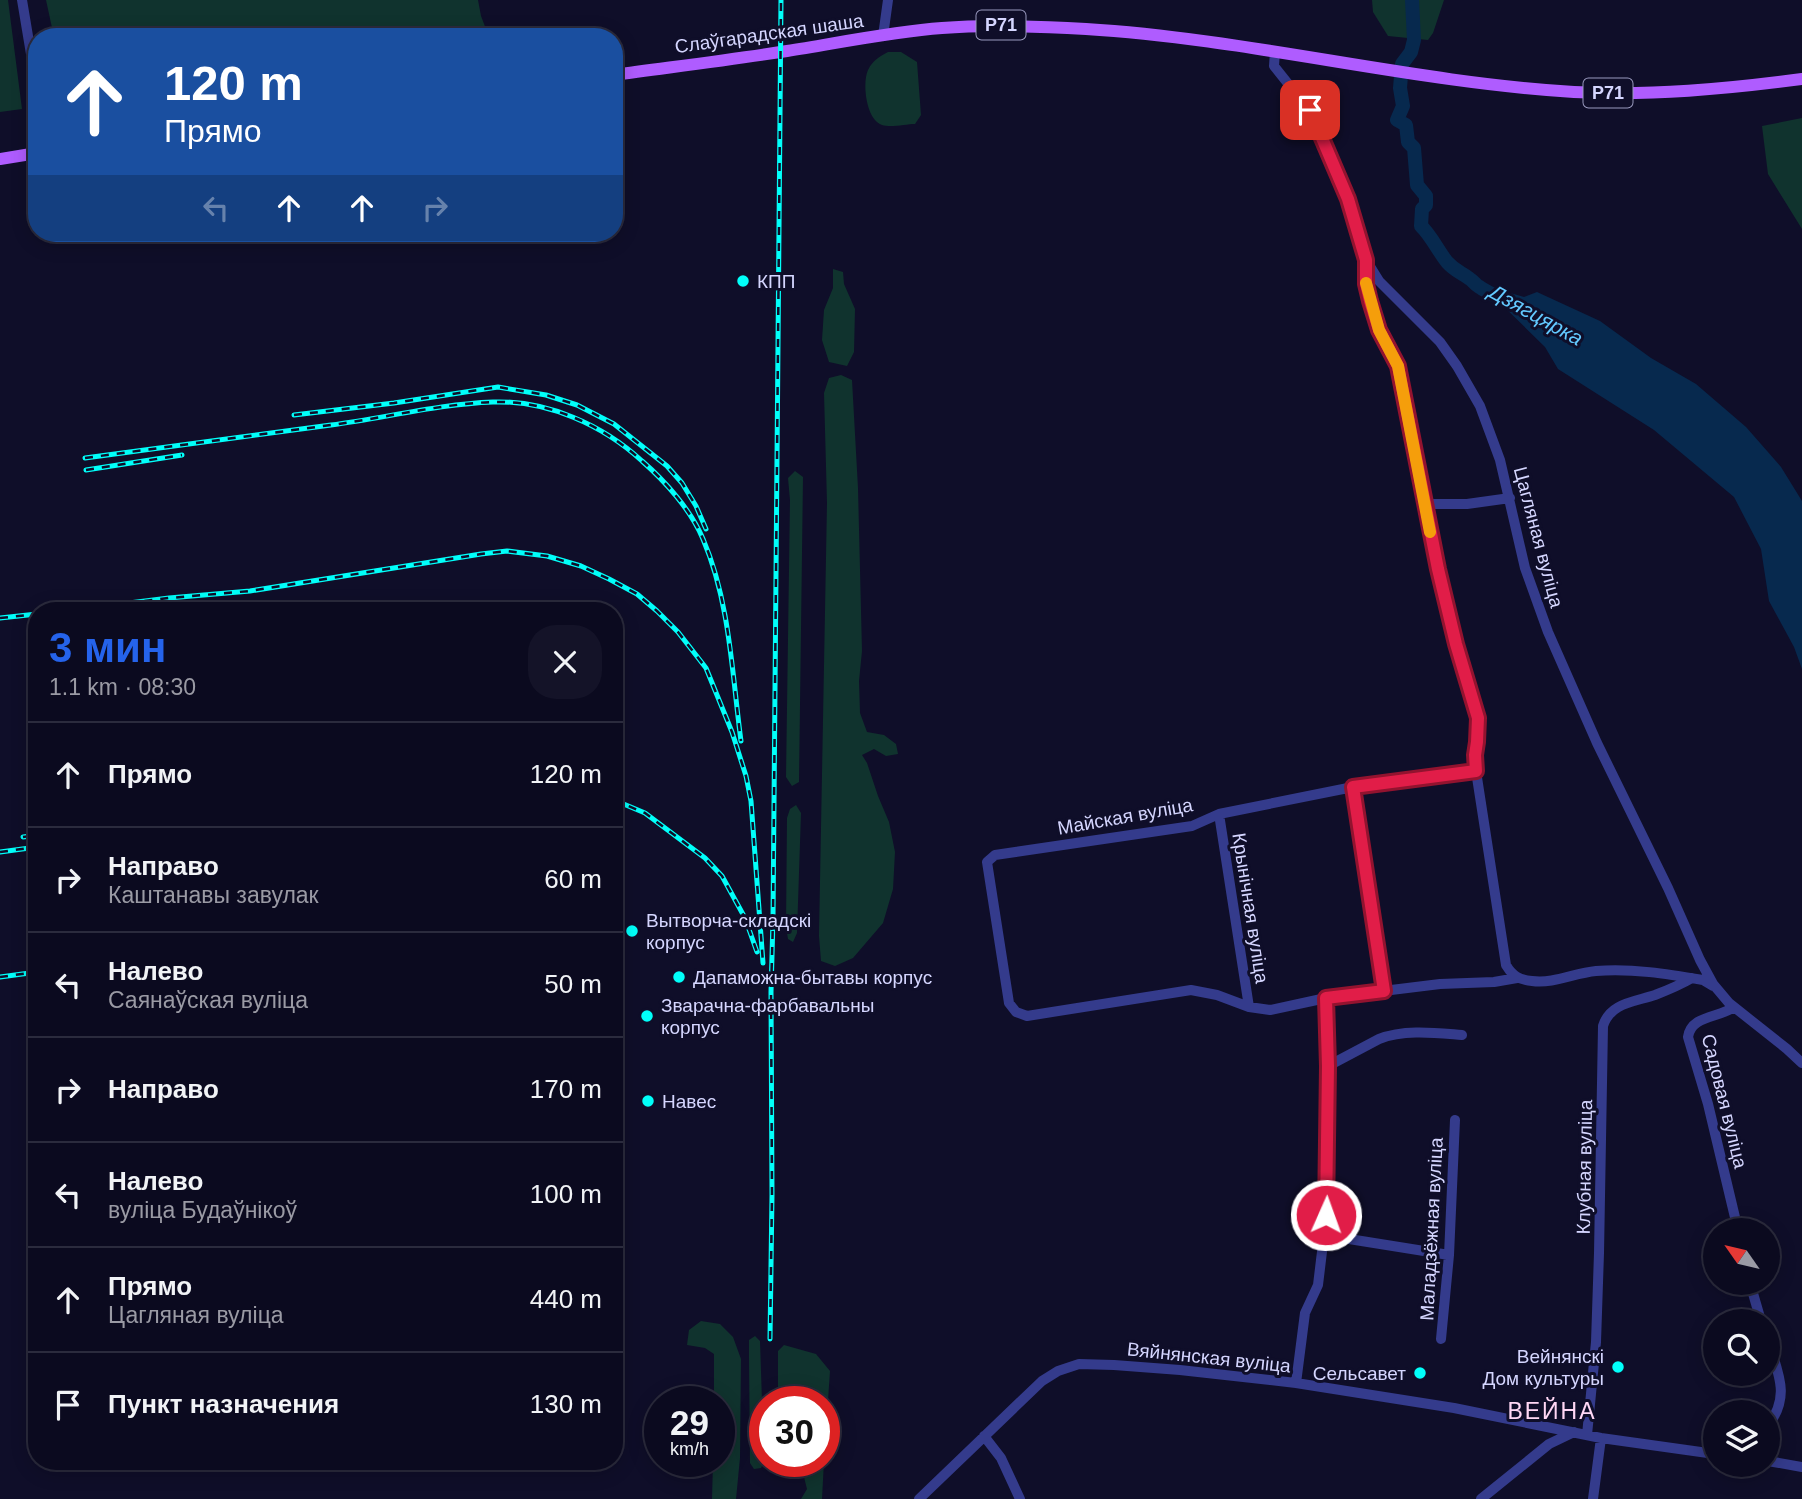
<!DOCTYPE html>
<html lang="ru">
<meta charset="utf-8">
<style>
body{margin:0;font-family:Arial,sans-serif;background:#141328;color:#f1f3f6;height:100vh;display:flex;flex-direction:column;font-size:26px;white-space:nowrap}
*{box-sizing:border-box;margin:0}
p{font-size:23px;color:#9a9aa4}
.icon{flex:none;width:38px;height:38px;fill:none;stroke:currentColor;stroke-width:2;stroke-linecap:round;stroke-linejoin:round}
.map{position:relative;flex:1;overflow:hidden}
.drawer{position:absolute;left:28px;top:602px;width:595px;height:868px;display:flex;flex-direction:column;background:#0b0a1f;border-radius:28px;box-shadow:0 4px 18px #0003,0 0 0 2px #2b2b3d}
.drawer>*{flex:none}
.top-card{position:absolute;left:28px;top:28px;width:595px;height:214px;border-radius:28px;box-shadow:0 4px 18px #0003,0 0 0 2px #2b2b3d;background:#1a4fa0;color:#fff;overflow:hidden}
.needle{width:46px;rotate:304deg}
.fabs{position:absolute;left:1703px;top:1218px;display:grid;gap:14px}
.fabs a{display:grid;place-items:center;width:77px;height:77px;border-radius:50%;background:#0b0a1f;box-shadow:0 4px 18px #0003,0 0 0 2px #2b2b3d;font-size:35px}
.speed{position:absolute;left:644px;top:1386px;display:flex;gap:14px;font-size:35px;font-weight:700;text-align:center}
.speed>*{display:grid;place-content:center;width:91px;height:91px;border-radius:50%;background:#0b0a1f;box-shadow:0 4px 18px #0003,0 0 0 2px #2b2b3d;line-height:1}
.speed small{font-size:18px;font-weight:400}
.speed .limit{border:10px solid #d22;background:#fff;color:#111}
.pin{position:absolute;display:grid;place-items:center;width:60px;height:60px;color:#fff;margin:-30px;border-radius:14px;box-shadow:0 4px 10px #0006}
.me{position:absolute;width:77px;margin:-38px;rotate:2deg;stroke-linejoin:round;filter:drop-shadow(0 0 5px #0008)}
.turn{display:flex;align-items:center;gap:24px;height:147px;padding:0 21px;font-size:32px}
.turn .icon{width:91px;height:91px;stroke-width:2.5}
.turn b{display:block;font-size:49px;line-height:60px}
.lanes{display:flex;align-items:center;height:66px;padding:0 21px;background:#0003;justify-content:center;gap:35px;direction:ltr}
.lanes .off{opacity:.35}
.round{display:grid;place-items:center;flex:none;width:74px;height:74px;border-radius:28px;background:#141328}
.head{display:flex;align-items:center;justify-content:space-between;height:119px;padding:0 21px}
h1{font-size:42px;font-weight:800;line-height:52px;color:#2563eb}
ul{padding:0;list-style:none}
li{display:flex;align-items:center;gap:21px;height:105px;padding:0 21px;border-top:2px solid #2b2b3d}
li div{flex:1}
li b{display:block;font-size:26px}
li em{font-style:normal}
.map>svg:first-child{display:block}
</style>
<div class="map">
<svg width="1802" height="1499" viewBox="0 0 1802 1499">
<rect width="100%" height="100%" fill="#0f0e29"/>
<path fill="#10332e" d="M0 0H8L22 109 0 112Z
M46 0H478L481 16 489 37H54Z
M1372 0H1444L1433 33 1428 40 1388 36 1373 12Z
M888 52H901L917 62 921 115 915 124C906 124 891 128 882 125 866 120 862 83 868 70 873 60 879 57 888 52Z
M1802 118V229L1768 174 1762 126Z
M833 269 843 272 844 284 855 309 854 352 847 366 829 362 822 340 824 310 833 288Z
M841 375 852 380 858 488 862 651 859 681 860 713 867 732 884 735 896 744 898 754 886 756 874 749 862 755 867 763 878 796 889 822 895 852 893 889 883 923 853 958 835 966 821 961 819 936 827 503 824 393 829 378Z
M795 471 803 477 799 782 792 786 786 777 790 500 788 478Z
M796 805 801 813 797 933 793 942 788 939 786 927 787 818 790 809Z
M701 1321 720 1324 733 1337 741 1359 740 1458 736 1499H712L713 1461H719V1402H714V1354L705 1348 687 1345 689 1330Z
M755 1336 760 1341 764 1462 761 1468 754 1469 750 1463 749 1358V1340Z
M784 1345 816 1354 830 1371 824 1459V1402H778V1351Z
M778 1461H824L822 1499H801L807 1489 804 1477 792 1471 780 1470Z"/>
<path fill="#07294e" d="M1507 292 1524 297 1537 292 1600 321 1651 358 1696 384 1746 427 1781 467 1802 501V669L1794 647 1769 601 1761 549 1734 497 1654 430 1558 369 1545 347 1491 294Z"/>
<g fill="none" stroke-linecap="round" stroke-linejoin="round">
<path stroke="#07294e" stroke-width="14" d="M1412 0 1414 40 1411 52 1402 64 1400 88 1403 106 1397 120 1406 125 1408 142 1414 148 1417 185 1426 196V205L1422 209 1421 226C1430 234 1439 252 1447 262 1456 272 1461 272 1470 279 1473 281 1475 284 1478 286 1488 293 1498 297 1508 302"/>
<path stroke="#343b8c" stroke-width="10" d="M22 0 37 90
M883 36 888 0
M1275 51 1274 66 1309 110 1348 199 1366 260 1379 281 1440 342 1457 366 1480 406 1500 460 1525 568 1548 632 1597 743 1668 888 1700 960 1713 984 1729 1003 1787 1049 1802 1063
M1366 261 1365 284 1379 330 1398 366 1438 569 1456 644 1477 713 1476 771 1506 965C1512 976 1520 980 1532 981 1554 984 1574 973 1596 971 1631 968 1668 974 1703 980L1713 986
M1424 504H1467L1510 498
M1476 771 1353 787 1219 814 1192 826 995 855 987 862 1009 1003 1016 1012 1027 1016 1191 990 1217 995 1249 1007 1270 1010 1326 998 1440 984 1494 982 1517 978
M1353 787 1384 991
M1219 814 1249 1007
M1326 998 1328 1066
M1734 1007C1719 1018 1691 1015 1688 1037L1708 1104 1738 1230
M1324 1235 1449 1255
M1750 1283 1761 1321
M1441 1339 1449 1255 1455 1120
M1768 1340C1778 1374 1791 1395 1768 1426
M1296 1383 1305 1313 1318 1285 1324 1235 1327 1195 1328 1066 1379 1039C1405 1029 1436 1033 1462 1035
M1587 1435 1596 1342 1599 1253 1603 1026C1610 1003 1634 1002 1655 995 1668 990 1680 985 1692 978
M984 1436 1001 1458 1020 1499
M1768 1461 1802 1467
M919 1499 1042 1381 1058 1371 1079 1364 1114 1365 1180 1370 1296 1383 1454 1408 1601 1438 1715 1454
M1481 1499 1549 1444 1574 1432
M1593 1499 1601 1438"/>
<path stroke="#af5cff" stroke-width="12" d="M614 75C672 67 730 60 787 51 838 43 890 32 942 28 990 24 1037 26 1086 29 1250 39 1410 82 1574 92 1651 96 1726 89 1802 79
M0 159 37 153"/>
<g stroke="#01fffa" stroke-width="5">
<path id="rail" d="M294 415 394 403 498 387 546 395 577 405 614 424 667 466 682 483 696 506 706 529
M85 458C167 447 249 436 331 425 385 418 439 404 493 402 547 400 603 425 642 461 665 481 691 510 703 539 730 602 732 674 741 741
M86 470 182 455
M65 611 169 598 250 591 481 554 507 551 547 556 581 566 609 579 637 594 657 611 678 632 706 668 732 732 746 776 751 801 763 963
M0 618 37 614
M614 800 645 813 705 858 722 876 745 918 757 952
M23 837 37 835
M0 852 37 847
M0 977 37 972
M770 1339 772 1195 771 992 773 919 781 0"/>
</g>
<use href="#rail" stroke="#0f0e29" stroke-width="2.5" stroke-dasharray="8" stroke-linecap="butt"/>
</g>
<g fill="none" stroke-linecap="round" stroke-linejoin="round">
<g stroke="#92132f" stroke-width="18">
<path id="route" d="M1310 110 1348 199 1366 260V284L1370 301 1379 330 1398 366 1438 569 1456 644 1478 718 1477 742 1475 755 1476 771 1353 787 1384 991 1326 998 1328 1066 1326 1215"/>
</g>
<use href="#route" stroke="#e11d48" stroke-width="12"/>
<path stroke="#f59e0b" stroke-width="12" d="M1366 283 1379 330 1398 366 1430 532"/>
</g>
<g fill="#01fffa" stroke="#0f0e29" stroke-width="2.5">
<circle cx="743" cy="281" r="7"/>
<circle cx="632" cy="931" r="7"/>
<circle cx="679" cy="977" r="7"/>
<circle cx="647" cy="1016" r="7"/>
<circle cx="648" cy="1101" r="7"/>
<circle cx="1618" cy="1367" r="7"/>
<circle cx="1420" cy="1373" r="7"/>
</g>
<g text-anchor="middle" stroke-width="6" stroke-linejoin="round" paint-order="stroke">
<g fill="#0f0e29" stroke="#9a9abf" stroke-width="2">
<rect x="976.5" y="10.5" width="49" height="29" rx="5"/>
<rect x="1583.5" y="78.5" width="49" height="29" rx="5"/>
</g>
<g font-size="18" font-weight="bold" fill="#d5d6ff">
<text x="1001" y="31">Р71</text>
<text x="1608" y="99">Р71</text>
</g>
<g font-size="19" fill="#d5d6ff" stroke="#0f0e29">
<text transform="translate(769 33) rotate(-8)" y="7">Слаўгарадская шаша</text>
<text transform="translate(1539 537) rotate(75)" y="7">Цагляная вуліца</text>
<text transform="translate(1125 816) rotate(-10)" y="7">Майская вуліца</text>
<text transform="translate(1251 908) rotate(81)" y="7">Крынічная вуліца</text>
<text transform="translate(1725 1101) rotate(76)" y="7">Садовая вуліца</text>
<text transform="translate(1584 1167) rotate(-89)" y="7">Клубная вуліца</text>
<text transform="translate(1431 1229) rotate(-87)" y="7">Маладзёжная вуліца</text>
<text transform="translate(1209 1357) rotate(6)" y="7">Вяйнянская вуліца</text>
</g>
<g font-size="19" fill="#d5d6ff" stroke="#0f0e29" text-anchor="start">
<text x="757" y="288">КПП</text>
<text x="646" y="927">Вытворча-складскі<tspan x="646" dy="22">корпус</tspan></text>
<text x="693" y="984">Дапаможна-бытавы корпус</text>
<text x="661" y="1012">Зварачна-фарбавальны<tspan x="661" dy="22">корпус</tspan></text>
<text x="662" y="1108">Навес</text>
<text x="1604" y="1363" text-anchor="end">Вейнянскі<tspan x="1604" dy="22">Дом культуры</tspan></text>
<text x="1406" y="1380" text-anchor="end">Сельсавет</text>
</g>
<g font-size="21" font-style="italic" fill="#63c9ff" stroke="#0f0e29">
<text transform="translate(1536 315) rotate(29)" y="7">Дзягцярка</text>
</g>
<g font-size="23" letter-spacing="2" fill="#ffd7f5" stroke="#0f0e29">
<text x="1552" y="1419">ВЕЙНА</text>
</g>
</g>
</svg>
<div class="fabs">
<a><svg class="needle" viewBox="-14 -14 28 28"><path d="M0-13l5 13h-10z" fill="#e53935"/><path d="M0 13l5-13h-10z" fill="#9a9aa4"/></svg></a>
<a><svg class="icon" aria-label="search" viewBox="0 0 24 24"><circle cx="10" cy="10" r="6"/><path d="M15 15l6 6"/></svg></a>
<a><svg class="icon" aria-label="layers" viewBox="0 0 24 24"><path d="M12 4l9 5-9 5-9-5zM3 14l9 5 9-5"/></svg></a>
</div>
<div class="speed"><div>29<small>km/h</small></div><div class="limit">30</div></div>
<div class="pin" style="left:1310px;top:110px;background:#d93025"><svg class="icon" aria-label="arrive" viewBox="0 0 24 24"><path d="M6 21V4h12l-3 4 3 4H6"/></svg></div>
<svg class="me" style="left:1326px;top:1215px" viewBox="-20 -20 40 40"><circle r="17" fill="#e11d48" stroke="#fff" stroke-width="3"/><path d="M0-11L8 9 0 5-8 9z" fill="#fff"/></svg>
<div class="top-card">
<div class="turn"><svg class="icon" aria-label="ahead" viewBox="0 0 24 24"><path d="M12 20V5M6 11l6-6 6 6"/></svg><div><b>120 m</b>Прямо</div></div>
<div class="lanes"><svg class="icon off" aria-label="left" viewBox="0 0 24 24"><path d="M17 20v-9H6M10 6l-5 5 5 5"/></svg><svg class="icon" aria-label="ahead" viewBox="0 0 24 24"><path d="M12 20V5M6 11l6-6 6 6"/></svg><svg class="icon" aria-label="ahead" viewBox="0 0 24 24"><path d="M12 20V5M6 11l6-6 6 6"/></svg><svg class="icon off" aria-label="right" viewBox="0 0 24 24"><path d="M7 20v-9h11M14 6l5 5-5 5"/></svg></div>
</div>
<section class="drawer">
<div class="head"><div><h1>3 мин</h1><p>1.1 km · 08:30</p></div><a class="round"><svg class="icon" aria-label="close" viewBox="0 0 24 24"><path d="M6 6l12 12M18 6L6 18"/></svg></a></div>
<ul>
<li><svg class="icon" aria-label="ahead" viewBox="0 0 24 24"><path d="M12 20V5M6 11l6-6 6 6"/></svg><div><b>Прямо</b></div><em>120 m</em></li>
<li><svg class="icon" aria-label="right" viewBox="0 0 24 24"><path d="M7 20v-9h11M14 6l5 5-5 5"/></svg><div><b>Направо</b><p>Каштанавы завулак</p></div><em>60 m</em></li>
<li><svg class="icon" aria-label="left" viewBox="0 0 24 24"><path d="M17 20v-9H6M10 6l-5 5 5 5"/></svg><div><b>Налево</b><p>Саянаўская вуліца</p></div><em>50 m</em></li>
<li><svg class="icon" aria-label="right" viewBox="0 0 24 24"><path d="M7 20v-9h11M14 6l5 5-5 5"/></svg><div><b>Направо</b></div><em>170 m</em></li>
<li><svg class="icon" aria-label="left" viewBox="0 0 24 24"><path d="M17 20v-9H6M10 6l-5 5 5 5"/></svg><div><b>Налево</b><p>вуліца Будаўнікоў</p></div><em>100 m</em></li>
<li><svg class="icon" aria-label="ahead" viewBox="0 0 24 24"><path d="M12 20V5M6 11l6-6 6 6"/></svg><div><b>Прямо</b><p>Цагляная вуліца</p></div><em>440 m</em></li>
<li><svg class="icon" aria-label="arrive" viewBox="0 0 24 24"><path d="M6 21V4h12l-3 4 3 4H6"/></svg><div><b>Пункт назначения</b></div><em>130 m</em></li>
</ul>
</section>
</div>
